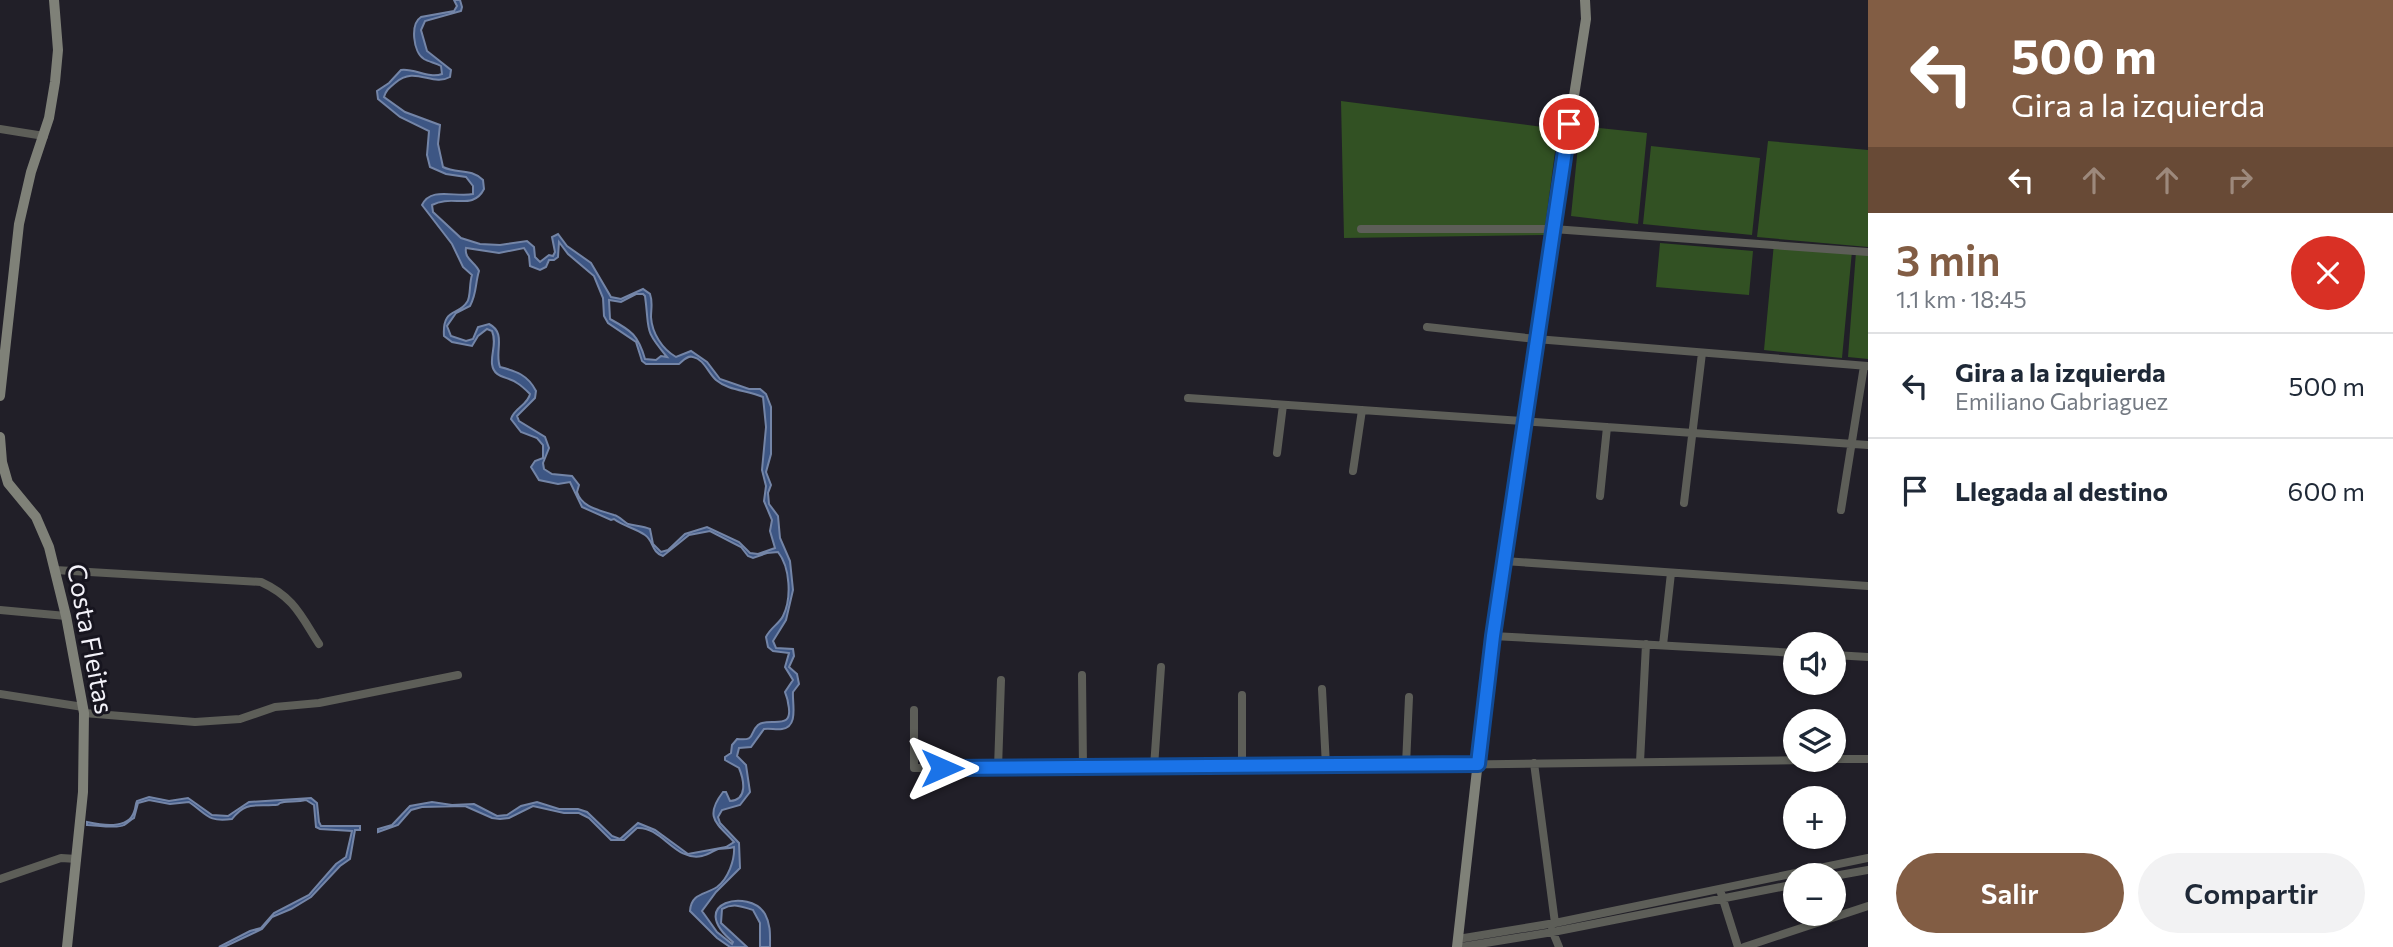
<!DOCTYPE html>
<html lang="es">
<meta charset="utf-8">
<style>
body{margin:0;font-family:Commissioner,sans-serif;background:#f2f2f3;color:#1f2937;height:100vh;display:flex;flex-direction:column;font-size:26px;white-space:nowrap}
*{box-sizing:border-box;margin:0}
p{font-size:23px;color:#747a83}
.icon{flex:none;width:38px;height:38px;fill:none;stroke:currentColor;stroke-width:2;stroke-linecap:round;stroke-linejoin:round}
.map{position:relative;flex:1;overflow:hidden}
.side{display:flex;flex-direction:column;background:#fff;width:525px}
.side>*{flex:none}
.hud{background:#825d44;color:#fff;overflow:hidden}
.tools{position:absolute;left:1783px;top:632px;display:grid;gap:14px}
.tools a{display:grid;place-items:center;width:63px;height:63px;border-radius:50%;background:#fff;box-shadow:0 2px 5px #0004;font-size:35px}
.pin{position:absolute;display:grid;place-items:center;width:60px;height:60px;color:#fff;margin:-30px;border:4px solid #fff;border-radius:50%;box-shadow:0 2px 7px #0007}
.me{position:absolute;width:77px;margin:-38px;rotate:90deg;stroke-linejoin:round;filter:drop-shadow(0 0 5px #0008)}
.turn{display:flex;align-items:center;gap:24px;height:147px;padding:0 28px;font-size:32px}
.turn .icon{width:91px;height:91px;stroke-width:2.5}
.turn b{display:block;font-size:49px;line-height:60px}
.lanes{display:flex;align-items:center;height:66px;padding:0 28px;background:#0003;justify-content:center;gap:35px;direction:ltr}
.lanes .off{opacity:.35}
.round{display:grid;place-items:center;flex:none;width:74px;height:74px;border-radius:37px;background:#f2f2f3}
.overview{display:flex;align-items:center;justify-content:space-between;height:119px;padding:0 28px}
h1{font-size:42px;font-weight:600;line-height:52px;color:#825d44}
.action{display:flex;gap:14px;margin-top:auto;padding:14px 28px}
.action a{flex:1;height:80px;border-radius:42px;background:#825d44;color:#fff;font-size:28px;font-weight:600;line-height:80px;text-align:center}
.action a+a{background:#f2f2f3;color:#1f2937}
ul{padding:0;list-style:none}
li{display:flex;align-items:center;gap:21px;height:105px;padding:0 28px;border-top:2px solid #e0e1e3}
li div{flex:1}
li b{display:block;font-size:26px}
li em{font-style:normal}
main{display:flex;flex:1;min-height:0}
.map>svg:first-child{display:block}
</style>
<main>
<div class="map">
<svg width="1868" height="947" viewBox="0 0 1868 947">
<rect width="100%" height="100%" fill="#211f28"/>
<path fill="#325123" d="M1341 101 1558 129 1544 235 1344 238Z
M1580 126 1647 133 1638 224 1571 216Z
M1768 141 1868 150V247L1757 237Z
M1651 146 1760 158 1752 235 1643 224Z
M1660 243 1753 251 1749 295 1656 287Z
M1774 243 1852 251 1842 358 1764 350Z
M1856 252 1868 253V359L1848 357Z"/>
<path fill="#3d5684" stroke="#7485a7" stroke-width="2" fill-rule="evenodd" d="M454 0H460L462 7 461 11 425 21 421 30 427 51 451 70 450 77C432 87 415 65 395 83 389 88 386 90 384 97L405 112 440 125 438 144 443 167C457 174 471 168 483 180L484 189C473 211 452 194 432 205L433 212 461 238 480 244 500 245 527 241 534 247 535 257 540 262 549 255 553 256 555 252 552 237 558 234 567 246 591 263 611 297 621 299 643 289 650 294C653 302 651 309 651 317 652 333 662 349 676 357L691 351 707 362 720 379 749 389H760L766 394 771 407V454L766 472 771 485 768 493 769 504 778 516 780 538 790 561 793 590 786 620 773 641 776 648 793 649 794 656 789 667 797 674 799 684 793 692C792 703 799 727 782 729 776 730 770 728 764 729L751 747 739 748 737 756 746 765 750 792 740 805 722 810 718 817 720 823 739 843 740 868 716 892 702 911 717 932 732 944 733 942C685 902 750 888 765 914 771 925 770 936 770 947H760V923L753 910C741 906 733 903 722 909L721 923 747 947H730L717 938 690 911C691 893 705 895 717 887 728 879 735 860 734 847 728 849 724 848 718 849 713 851 708 855 702 856 675 862 662 826 637 828L624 840H611L589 818 579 813H564L533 806 509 818 500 819 492 818 465 806 422 807 411 810 398 825 378 832V829L392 825 410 806 432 802 452 805 474 804 497 816 507 815 521 806 537 802 559 809H578L587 812 612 836 620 839 638 823 655 830 688 854 726 847 734 842C718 824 703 818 723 792H726L730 801C748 800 744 780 739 768L725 760V757L731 753 732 745 737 739C757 741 748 734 758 725 769 716 795 733 788 703 788 699 786 696 785 692L793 680 785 667 789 653 773 651 768 647 766 637C770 628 779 624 783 616 792 598 790 567 778 552L767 553 753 558 748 556 741 547 710 531 689 535 663 556C651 552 654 541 645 535 635 528 623 526 614 519L611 520 582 507 570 482 558 484 539 480 531 467 535 461 543 458V445L537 438 521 432 511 419C514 408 528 405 530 394 526 390 522 386 517 383 508 376 494 379 492 364 491 352 497 343 492 331L487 329 478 336 472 346 452 342 444 336C442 307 459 316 467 302 471 297 469 283 472 275L463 267 452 244 422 205C431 186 456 198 473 194V186L466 177 446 174 430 167 427 155 429 131 400 117 378 99 377 91 389 83 401 70C414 68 429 79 442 74L441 66C436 63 429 62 424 59 413 52 410 24 421 17L454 11 457 6ZM559 242 568 254 594 276 603 298 604 316 608 323 636 342 642 361 646 364H679C683 361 687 355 693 357 704 359 708 373 716 380 729 391 748 390 763 397L766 427 762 470 766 486 764 501 772 520 770 531 775 548 758 554 750 553 739 542 707 527 685 534 668 550 661 552 653 544 650 529C643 526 635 526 628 524 623 521 619 516 614 515 600 510 582 508 577 492L579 485 572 476 552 474 544 469 543 463 549 448 545 437 519 421 517 416 535 398 536 391C528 375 516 371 500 367 494 352 507 333 489 324L478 327 473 339 466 341 451 336 447 326 456 313 470 306C477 293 475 284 479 271 475 262 464 259 466 248L499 253 524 248 529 256 530 266 540 270 546 267 549 260H554L558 257ZM636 294H643L645 296C650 332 643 328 667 357L661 356 656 360 645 359C638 335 632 331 610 319L609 300 621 302Z
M149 797 169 801 188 798 212 815 228 816 249 802 311 798 317 803 319 822 321 826H360V830H355L350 859 340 866 311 897 291 909 272 917 262 929 224 947H219L250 931 261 928 274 913 309 895 336 864 346 857 352 831 320 829 316 827 314 805 306 800C298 802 291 801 284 802 274 804 283 805 273 805 254 806 245 802 232 819 207 822 208 815 189 802L170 804 149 800 138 803 134 818C131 819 128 823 124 825 117 829 96 825 87 825V822C101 825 128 830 134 812 136 808 135 805 137 801Z"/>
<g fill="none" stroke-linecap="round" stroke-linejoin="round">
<path stroke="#5d5e58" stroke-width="8" d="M0 129 44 136
M1361 229H1553L1868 252
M1427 327 1536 339 1868 366
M1188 398 1868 445
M1277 453 1283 405
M1353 471 1362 410
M1600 496 1607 427
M1684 503 1702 353
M1841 510 1864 366
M1504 561 1868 586
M55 570 261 582C294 597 301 616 319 644
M0 610 66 616
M1493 636 1796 653
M1663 645 1671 573
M1834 655 1868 657
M1082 675 1083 767
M1322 689 1326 766
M0 694 83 707
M1242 695V766
M914 710V768L1357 766 1809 760
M84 713 195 722 240 719 275 707 319 703 458 675
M1834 759H1868
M1640 762 1646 644
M1534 763 1555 923
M1406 765 1409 697
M1154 767 1161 667
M998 768 1001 680
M1834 876 1868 870
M0 879 61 858 77 859
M1721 893 1738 947
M1552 930 1559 947
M1458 939 1555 923 1868 858
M1461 947 1553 932 1796 884
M1744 947 1868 906"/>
<path stroke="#7f8178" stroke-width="10" d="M0 396 19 224 31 172 49 118 55 82 58 50 54 0
M0 437 2 462 8 483 36 517 49 547 66 616 84 713 83 792 67 947
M1457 947 1491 646 1536 339 1586 19 1585 0"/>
</g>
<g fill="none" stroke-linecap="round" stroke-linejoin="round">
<g stroke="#114b97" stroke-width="18">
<path id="route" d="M942 768 1478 764 1493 636 1569 124"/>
</g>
<use href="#route" stroke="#1a73e8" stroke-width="12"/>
</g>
<g text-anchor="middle" stroke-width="6" stroke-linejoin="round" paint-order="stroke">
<g font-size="26" fill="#f3f2f9" stroke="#17151f">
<text transform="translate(90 639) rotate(79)" y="9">Costa Fleitas</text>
</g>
</g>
</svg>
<div class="tools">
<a><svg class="icon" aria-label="sound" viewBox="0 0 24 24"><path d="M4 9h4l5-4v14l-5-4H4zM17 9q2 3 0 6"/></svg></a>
<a><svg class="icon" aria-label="layers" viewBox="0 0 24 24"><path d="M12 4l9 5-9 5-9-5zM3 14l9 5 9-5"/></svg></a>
<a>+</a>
<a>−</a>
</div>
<div class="pin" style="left:1569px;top:124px;background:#d93025"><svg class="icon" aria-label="arrive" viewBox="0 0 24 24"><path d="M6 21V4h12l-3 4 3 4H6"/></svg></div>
<svg class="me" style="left:942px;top:768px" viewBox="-20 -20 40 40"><path d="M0-17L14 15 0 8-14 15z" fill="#1a73e8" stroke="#fff" stroke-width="4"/></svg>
</div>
<section class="side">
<div class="hud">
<div class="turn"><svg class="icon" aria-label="left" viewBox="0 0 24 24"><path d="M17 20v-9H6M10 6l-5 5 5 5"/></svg><div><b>500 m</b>Gira a la izquierda</div></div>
<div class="lanes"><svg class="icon" aria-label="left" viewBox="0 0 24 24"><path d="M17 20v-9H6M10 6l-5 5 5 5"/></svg><svg class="icon off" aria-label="ahead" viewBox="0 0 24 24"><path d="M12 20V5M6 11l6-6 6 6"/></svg><svg class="icon off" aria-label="ahead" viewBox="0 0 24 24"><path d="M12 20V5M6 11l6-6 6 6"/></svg><svg class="icon off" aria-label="right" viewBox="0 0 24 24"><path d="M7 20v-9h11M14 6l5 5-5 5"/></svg></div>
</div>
<div class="overview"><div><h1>3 min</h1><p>1.1 km · 18:45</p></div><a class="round" style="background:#d93025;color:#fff"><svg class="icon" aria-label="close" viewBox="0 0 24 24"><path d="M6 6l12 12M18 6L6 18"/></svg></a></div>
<ul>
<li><svg class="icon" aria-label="left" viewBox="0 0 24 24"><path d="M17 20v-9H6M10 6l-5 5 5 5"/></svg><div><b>Gira a la izquierda</b><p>Emiliano Gabriaguez</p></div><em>500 m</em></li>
<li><svg class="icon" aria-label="arrive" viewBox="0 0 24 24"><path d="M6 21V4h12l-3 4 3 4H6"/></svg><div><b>Llegada al destino</b></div><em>600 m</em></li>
</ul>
<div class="action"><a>Salir</a><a>Compartir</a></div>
</section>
</main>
